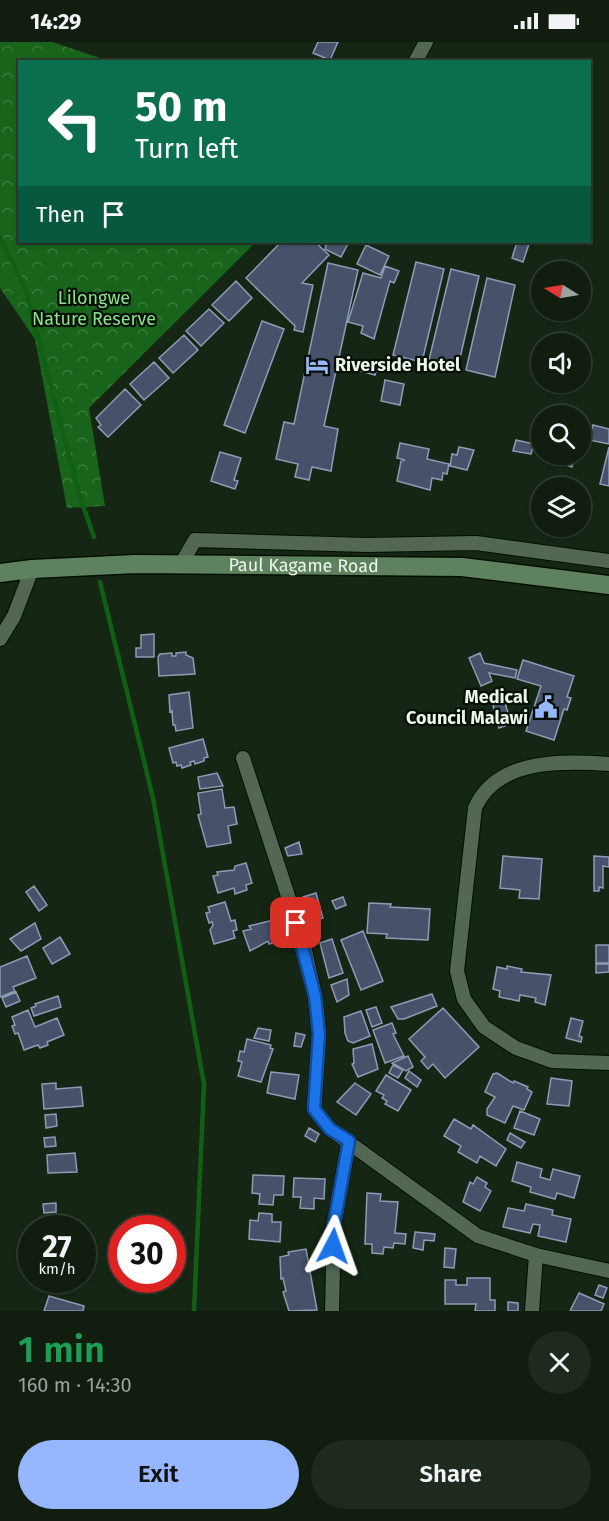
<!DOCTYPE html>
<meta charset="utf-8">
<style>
body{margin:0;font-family:"Fira Sans",sans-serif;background:#1e2a1d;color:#f1f3f6;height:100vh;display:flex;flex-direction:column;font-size:22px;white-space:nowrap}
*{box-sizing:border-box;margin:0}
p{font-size:20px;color:#9ca29e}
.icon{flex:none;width:33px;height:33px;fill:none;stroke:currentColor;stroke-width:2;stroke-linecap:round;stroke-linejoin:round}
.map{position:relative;height:1269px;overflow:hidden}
.sheet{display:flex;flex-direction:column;background:#101d0f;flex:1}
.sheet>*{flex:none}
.guide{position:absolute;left:18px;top:18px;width:573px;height:183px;border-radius:0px;box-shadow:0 2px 4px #0004,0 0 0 2px #303b2f;background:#0b6e4f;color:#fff;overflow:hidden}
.needle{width:39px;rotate:281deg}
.buttons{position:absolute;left:531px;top:219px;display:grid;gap:12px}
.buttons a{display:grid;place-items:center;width:60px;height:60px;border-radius:50%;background:#101d0f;box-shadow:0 2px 4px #0004,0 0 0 2px #303b2f;font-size:30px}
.speed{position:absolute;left:18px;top:1173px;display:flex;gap:12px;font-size:30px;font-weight:700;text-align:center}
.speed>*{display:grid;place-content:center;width:78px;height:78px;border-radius:50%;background:#101d0f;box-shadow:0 2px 4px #0004,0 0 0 2px #303b2f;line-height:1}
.speed small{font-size:15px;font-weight:400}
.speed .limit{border:9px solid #d22;background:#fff;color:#111}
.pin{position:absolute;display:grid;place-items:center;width:51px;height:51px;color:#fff;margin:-26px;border-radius:12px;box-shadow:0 3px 9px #0006}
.me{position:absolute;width:66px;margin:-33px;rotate:4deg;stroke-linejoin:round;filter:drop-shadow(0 0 4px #0008)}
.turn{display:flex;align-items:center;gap:21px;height:126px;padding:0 18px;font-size:27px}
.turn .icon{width:78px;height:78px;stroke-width:2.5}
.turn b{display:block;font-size:42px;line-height:51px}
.then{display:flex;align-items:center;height:57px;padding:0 18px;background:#0003;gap:12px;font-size:22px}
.round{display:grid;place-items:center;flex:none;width:63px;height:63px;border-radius:32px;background:#1e2a1d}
.headline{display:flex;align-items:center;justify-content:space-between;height:102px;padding:0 18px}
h1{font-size:36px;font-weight:600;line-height:45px;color:#1e9e55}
.action{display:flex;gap:12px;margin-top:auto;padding:12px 18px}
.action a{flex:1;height:69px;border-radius:36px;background:#96b6fd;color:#111;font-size:24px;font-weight:600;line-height:69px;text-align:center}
.action a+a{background:#1e2a1d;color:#f1f3f6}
.status{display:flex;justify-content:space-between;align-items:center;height:42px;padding:0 30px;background:#101d0f;direction:ltr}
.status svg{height:16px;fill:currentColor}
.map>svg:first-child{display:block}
</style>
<div class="status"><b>14:29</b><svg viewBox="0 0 49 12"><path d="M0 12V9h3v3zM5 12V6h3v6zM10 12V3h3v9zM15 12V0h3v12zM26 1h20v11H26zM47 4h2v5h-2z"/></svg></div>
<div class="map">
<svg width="609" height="1269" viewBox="0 0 609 1269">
<defs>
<pattern id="forest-crowns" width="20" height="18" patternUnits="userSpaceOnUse" patternTransform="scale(1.5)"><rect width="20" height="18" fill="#18641b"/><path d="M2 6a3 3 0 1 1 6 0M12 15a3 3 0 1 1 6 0" fill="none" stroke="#3a7b3c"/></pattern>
</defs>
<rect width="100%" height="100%" fill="#152714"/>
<path fill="url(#forest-crowns)" d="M0 0H52L109 19 20 20V200H256L89 366 105 464 67 466 35 297 0 246Z"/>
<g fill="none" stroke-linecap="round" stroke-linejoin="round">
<path stroke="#105f15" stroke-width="4.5" d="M0 195 26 249 79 452 94 495
M100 540 153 756 204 1042 194 1269"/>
</g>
<path fill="#47526a" stroke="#8e9bb6" stroke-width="1.5" d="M318 0H338L330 18 313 11Z
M281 200H315L329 213 302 241 313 243 303 290 294 288 295 284 246 236Z
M322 200H349L341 215 325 207 326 204Z
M517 200 529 202 523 220 512 216Z
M366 203 389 214 380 233 357 222Z
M416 220 444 227 422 320 393 313Z
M328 221 358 228 324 384 338 387 331 429 312 425 309 438 295 435 298 422 276 417 284 380 294 382Z
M385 224 399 229 394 241 390 239 374 297 361 291 363 284 348 280 363 231 381 236Z
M451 227 479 234 457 329 428 322Z
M487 236 515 243 495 335 466 328Z
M236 239 252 256 229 279 212 263Z
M209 267 224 281 201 304 186 289Z
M262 279 284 287 245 391 224 383Z
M184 293 198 308 173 331 159 316Z
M363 318 378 322 375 333 360 329Z
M154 320 169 336 144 358 130 342Z
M385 338 404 342 400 363 381 359Z
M125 347 141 363 108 395 98 385 101 383 96 376Z
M593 383 609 387V402L589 398Z
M516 398 534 402 531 412 513 409Z
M400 401 429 407 427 417 449 422 447 432 443 431 442 438 432 436 430 448 397 439 401 419 405 418 397 416Z
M459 405 474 408 467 428 450 424 452 412 457 413Z
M609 405V444L600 442Z
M220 410 241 416 234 438 238 439 235 447 211 439Z
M565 412 575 414 572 425 563 422Z
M154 592V615H136V606H141V593Z
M186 610V613L193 616 195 632 159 634 158 615 160 612 172 611V614H176V611Z
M480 611 484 621 517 628 515 636 489 631 492 639 481 644 469 616Z
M523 618 574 634 567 655 571 656 567 668 564 667 554 698 526 689 541 644 517 637Z
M189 650 193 686 176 689 175 683H173L172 669 170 670 169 653Z
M503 653 511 682 499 686 491 656Z
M203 697 208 715 204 716V719L195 722 194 719 190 720 191 723 182 726 181 723 177 724 176 720 173 721 169 706Z
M217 731 223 744 200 747 198 735Z
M222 747 225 766 234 765 237 782 228 784 231 801 207 805 198 773 201 772 198 751Z
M299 800 302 812 288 814 285 806Z
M503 814 542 817 539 857 519 856 520 848 500 846Z
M594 814 609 815V825L603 824V846L599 845V849H594Z
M246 821 252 841 246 843 247 848 235 852 234 846 218 851 213 834 218 833 217 830 234 828 235 824Z
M34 844 47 863 39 869 26 850Z
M316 851 323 876 310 880 303 855Z
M343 855 346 863 336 867 332 859Z
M225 860 231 879 235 878 237 888 233 889 235 896 214 902 210 888 213 883 212 880 209 881 206 871 210 870 208 865Z
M369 861 391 862 390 865 430 867 428 898 386 896 387 892 367 891Z
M278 877 283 894 279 896 280 899 269 902 268 899 250 909 243 889 251 887 249 884Z
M35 881 41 897 21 909 10 897Z
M363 889 383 939 361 948 341 898Z
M60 895 70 912 52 922 43 906Z
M332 897 343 931 329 936 320 901Z
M596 903H609V921H596Z
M27 914 36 936 13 945 15 949 0 955V925Z
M596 922H609V930L596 931Z
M507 924 522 927 521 930 551 933 545 963 535 960 536 956 520 953 519 959 499 955 500 949 493 947 497 925 507 927Z
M347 937 349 953 337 960 331 943Z
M16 950 20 959 6 965 2 956Z
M432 952 437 964 404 977H398L391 965Z
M58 954 61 965 34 974 31 966 36 964 35 962Z
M376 965 382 981 372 985 366 968Z
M443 966 479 1005 445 1036 433 1022 428 1027 421 1019 425 1015 409 997Z
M28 968 35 985 57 976 64 993 47 1000 48 1003 40 1006 38 1003 24 1008 18 991 15 992 12 984 15 983 12 975Z
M361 969 370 994 353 1001 348 999 345 991 344 975Z
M571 976 583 979 579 994 582 995 581 1000 566 996Z
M392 981 396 991 393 992 404 1014 385 1021 373 988Z
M258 986 271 988 269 999 254 996Z
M296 991 305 993 301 1005 294 1004Z
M247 997 271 1003 270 1006 273 1007 261 1040 238 1034 242 1020 238 1019 240 1009 244 1010Z
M372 1002 378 1027 358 1035 352 1022 354 1021 353 1007Z
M408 1014 413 1025 406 1029 392 1021Z
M393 1023 403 1028 398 1036 389 1031Z
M409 1029 421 1038 417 1045 405 1036Z
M271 1030 299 1033 295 1057 267 1051Z
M497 1031 513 1041 514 1039 528 1045 527 1047 532 1050 524 1068 513 1064 505 1081 487 1073V1067L495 1055 485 1050 493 1032Z
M386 1033 411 1048 398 1069 385 1062 387 1059 382 1056 384 1053 376 1049Z
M551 1036 572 1039 569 1064 547 1062Z
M56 1041V1047L81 1045 83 1064 44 1067 42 1042Z
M355 1041 371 1052 356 1073 337 1060Z
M520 1069 540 1077 534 1093 514 1086Z
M56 1072 57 1084 46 1086 45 1073Z
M454 1077 471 1087 473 1083 506 1107 496 1124 480 1114 477 1121 458 1110 461 1104 444 1094Z
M309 1086 319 1092 315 1100 305 1094Z
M510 1091 525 1100 521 1106 507 1098Z
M55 1095 56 1104 45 1105 44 1096Z
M75 1111 77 1130 48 1131 47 1113Z
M517 1120 542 1127 540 1135 550 1138 553 1127 580 1134 574 1156 557 1151 555 1157 530 1150 531 1145 512 1139Z
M253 1133 284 1134 283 1153H274L273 1163 259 1162 260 1152 252 1151Z
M477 1135 487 1141 485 1145 491 1149 480 1169 463 1160 470 1140 473 1142Z
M294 1136 325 1137 324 1157 314 1156V1167L300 1166 301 1155H293Z
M367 1151 381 1152 380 1159 398 1160 395 1191 406 1192 405 1202 394 1201 393 1206 384 1205 383 1212 372 1211V1202H365Z
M56 1161V1170L44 1171 43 1162Z
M526 1162 553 1168 552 1173 571 1177 566 1200 538 1194 540 1183 533 1182 530 1191 503 1185 508 1166 524 1169Z
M259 1171 272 1172V1180H281L280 1200 249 1197 250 1178 258 1179Z
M75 1177V1186H47L46 1179Z
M415 1190 435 1192 434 1199 424 1198 423 1208 413 1206Z
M445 1206 456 1207 454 1226 444 1225Z
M306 1207 317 1268 289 1269 283 1250 286 1249 283 1236 281 1237 280 1215 289 1213 288 1210Z
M467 1236H490V1258H495V1269H475L476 1262H445V1238H456V1243H467Z
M599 1243 607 1246 603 1256 595 1253Z
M579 1251 604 1262 601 1269H570Z
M49 1254 84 1264 83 1269H44Z
M508 1260 518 1261V1269H508Z"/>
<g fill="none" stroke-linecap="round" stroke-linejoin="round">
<g stroke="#021002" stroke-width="16">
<path id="street" d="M415 20 426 0
M181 522 195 498 367 503 476 501 609 519
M0 597 14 574 32 527
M243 716 303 900 315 954 319 992 314 1067 330 1087 478 1194 536 1213 609 1229
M609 722C563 719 497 716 475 766L457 929 464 957 484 985 516 1006 552 1019 609 1021
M332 1269 334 1182 349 1099
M532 1269 536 1213"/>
</g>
<g stroke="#021002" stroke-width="21">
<g id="secondary">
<path id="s1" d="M0 531 32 527 135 522 462 525 609 543"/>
</g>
</g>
<use href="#street" stroke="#536752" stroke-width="14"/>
<use href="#secondary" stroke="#5e825d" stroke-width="18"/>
</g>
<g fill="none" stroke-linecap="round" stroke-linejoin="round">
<g stroke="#114b97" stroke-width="15">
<path id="route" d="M296 881 315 954 319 992 314 1067 330 1087 349 1099 334 1182 333 1204"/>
</g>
<use href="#route" stroke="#1a73e8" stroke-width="10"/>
</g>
<defs>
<g id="hotel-bare" transform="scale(1.8)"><path d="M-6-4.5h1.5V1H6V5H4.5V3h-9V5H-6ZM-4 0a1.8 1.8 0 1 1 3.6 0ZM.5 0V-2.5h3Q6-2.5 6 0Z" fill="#96b6fd" stroke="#060e06" stroke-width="2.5" paint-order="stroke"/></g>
<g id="civic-bare" transform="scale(1.8)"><path d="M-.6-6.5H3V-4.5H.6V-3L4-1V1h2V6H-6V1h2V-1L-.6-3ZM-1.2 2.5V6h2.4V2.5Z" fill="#96b6fd" stroke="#060e06" stroke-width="2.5" paint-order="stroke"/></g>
</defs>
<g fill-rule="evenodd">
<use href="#hotel-bare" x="317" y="323"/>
<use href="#civic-bare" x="546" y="665"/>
</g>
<g text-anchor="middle" stroke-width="4.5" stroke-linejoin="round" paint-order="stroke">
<g font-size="18" fill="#86e584" stroke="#060e06">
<text x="94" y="262">Lilongwe<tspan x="94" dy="21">Nature Reserve</tspan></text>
</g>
<g font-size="18" font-weight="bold" fill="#eaf6e9" stroke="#060e06" text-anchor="start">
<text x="335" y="329">Riverside Hotel</text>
<text x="528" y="661" text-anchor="end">Medical<tspan x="528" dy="21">Council Malawi</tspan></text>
</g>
<g font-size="18" fill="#eaf6e9" stroke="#060e06">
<text dy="6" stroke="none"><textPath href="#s1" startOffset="304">Paul Kagame Road</textPath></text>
</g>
</g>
</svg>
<div class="buttons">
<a><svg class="needle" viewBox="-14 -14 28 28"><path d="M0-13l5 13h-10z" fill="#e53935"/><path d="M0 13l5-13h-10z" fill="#9ca29e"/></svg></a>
<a><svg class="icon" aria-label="sound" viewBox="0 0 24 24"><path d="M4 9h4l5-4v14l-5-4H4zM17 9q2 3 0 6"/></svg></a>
<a><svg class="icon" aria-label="search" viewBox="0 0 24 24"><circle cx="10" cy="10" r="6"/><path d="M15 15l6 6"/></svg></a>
<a><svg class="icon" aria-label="layers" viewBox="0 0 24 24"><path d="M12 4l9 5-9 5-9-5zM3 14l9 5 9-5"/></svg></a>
</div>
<div class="speed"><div>27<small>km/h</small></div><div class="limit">30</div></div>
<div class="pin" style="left:296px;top:881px;background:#d93025"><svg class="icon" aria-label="arrive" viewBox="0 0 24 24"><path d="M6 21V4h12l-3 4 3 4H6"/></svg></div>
<svg class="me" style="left:333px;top:1204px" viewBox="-20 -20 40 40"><path d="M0-17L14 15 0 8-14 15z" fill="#1a73e8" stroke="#fff" stroke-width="4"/></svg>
<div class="guide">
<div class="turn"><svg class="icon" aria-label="left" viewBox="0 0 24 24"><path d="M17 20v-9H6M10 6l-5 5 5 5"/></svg><div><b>50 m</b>Turn left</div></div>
<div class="then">Then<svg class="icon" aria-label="arrive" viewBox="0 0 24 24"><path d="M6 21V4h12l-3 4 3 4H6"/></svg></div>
</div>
</div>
<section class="sheet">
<div class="headline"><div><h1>1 min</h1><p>160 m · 14:30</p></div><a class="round"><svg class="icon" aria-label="close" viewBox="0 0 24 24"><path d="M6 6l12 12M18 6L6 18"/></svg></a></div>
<div class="action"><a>Exit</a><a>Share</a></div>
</section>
